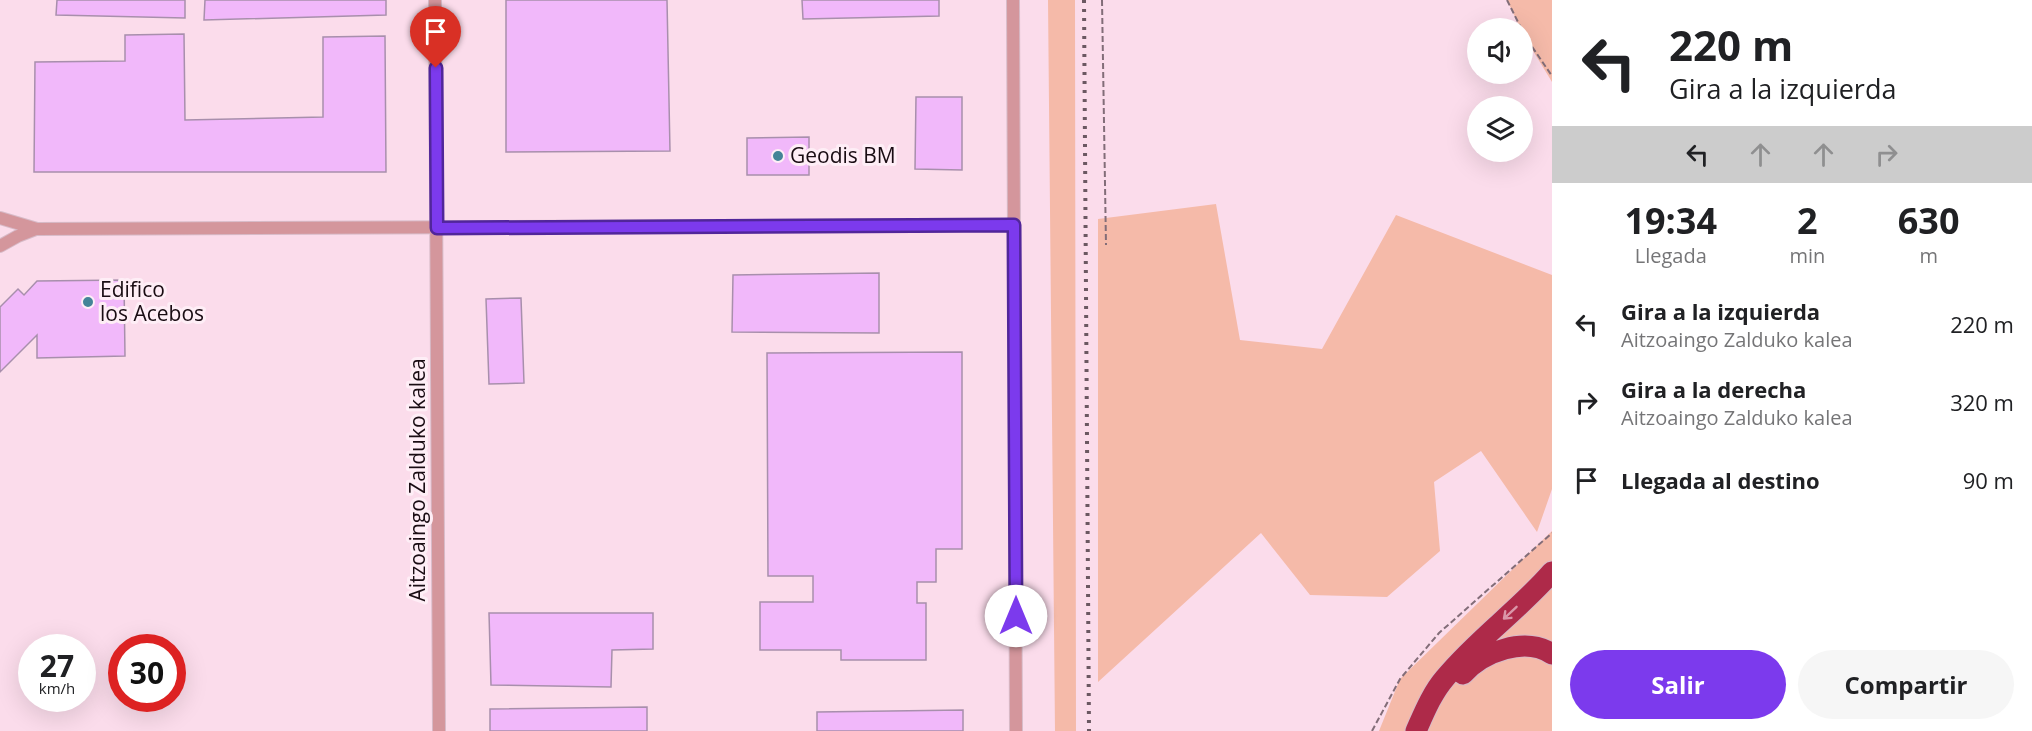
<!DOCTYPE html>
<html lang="es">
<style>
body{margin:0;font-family:"Open Sans",sans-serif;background:#f6f6f6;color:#202124;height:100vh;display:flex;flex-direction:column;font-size:22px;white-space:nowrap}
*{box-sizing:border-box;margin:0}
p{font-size:20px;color:#757577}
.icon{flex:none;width:33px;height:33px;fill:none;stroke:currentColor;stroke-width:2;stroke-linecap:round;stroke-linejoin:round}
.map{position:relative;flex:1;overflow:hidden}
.sheet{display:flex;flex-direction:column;background:#fff;width:480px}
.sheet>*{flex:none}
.guide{background:#fff;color:#202124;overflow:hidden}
.fabs{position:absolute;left:1467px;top:18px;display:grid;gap:12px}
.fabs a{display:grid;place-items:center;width:66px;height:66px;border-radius:50%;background:#fff;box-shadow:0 6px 24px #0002;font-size:30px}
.speed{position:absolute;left:18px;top:634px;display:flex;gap:12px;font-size:30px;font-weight:700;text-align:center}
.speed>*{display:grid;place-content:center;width:78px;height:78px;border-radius:50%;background:#fff;box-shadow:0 6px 24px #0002;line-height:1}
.speed small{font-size:15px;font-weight:400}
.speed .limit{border:9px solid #d22;background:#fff;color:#111}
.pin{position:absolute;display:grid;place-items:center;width:51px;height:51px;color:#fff;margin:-62px -26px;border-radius:50% 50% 50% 0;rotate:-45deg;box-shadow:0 0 6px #0007}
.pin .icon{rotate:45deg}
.me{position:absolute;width:66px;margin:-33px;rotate:0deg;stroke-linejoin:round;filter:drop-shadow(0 0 4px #0008)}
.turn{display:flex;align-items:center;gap:21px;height:126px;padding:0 18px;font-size:27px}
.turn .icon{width:78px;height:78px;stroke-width:2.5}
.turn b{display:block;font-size:42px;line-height:51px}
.lanes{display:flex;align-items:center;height:57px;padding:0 18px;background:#0003;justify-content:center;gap:30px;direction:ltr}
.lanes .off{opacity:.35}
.eta{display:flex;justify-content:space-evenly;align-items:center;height:102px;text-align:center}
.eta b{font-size:36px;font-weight:700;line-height:42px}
.button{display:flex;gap:12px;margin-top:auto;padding:12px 18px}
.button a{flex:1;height:69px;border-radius:36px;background:#7c3aed;color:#fff;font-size:24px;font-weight:700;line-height:69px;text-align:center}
.button a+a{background:#f6f6f6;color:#202124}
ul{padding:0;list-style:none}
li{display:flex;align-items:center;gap:18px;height:78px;padding:0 18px}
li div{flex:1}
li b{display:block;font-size:22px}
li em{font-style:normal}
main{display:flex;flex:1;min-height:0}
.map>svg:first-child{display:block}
</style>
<main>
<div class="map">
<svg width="1552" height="731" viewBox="0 0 1552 731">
<rect width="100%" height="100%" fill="#fbdceb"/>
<path fill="#f5baa9" d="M1048 0H1075L1076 731H1055Z
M1507 0H1552V82L1524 36Z
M1216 204 1240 340 1322 349 1396 215 1552 275V489L1537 532 1481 451 1434 482 1440 551 1387 597 1310 595 1261 533 1098 682V219Z
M1552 531V731H1379L1400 679Z"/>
<path fill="#f1b8fa" stroke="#a88fac" stroke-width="1.5" d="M57 0H185V18L56 15Z
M205 0H386V15L204 20Z
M506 0H667L670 151 506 152Z
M802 0H939V16L803 19Z
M184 34 185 120 323 117V37L385 36 386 172H34L35 62 125 61V35Z
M916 97H962V170L915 169Z
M809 137V175H747V138Z
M879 273V333L732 332 733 275Z
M124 280 125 356 37 358V335L0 372V307L18 289 24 295 37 281Z
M521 298 524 383 489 384 486 299Z
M962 352V549H936V582H917V603H926V660H841V650H760V602H813V576H768L767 353Z
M489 613H653V649L612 650 611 687 491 685Z
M647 707V731H490V709Z
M963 710V731H817V712Z"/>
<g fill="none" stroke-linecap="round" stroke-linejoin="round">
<g stroke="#d7bbc8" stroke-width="14">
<path id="minor" d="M435 0 439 731
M1013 0 1016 731
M0 218 37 229 1014 225
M0 246 18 236 36 229"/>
</g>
<g stroke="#d7bbc8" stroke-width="23">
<path id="motorway" d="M1463 674C1483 652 1525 636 1552 654
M1416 731C1424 713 1432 693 1445 678 1477 639 1519 610 1552 572"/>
</g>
<path stroke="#826d78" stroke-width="2" stroke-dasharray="6 3" stroke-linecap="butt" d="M1102 0 1106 245
M1507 0 1521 28
M1522 32 1552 76
M1372 731 1400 679 1439 633 1552 533"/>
<use href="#minor" stroke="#d4969c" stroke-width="12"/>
<use href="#motorway" stroke="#ae2a49" stroke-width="21"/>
<path stroke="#6b5862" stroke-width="4" stroke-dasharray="3 6" stroke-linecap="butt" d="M1084 0 1089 731"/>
</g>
<defs><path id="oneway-shaft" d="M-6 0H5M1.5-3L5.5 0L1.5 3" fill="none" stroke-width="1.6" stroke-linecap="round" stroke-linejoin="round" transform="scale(1.5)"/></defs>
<use stroke="#da96a8" href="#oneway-shaft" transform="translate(1510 613) rotate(137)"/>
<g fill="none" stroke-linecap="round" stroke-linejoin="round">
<g stroke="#51269a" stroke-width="15">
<path id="route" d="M436 68 437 228 1014 225 1016 616"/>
</g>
<use href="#route" stroke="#7c3aed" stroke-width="10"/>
</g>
<g fill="#448498" stroke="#feeef6" stroke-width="2">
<circle cx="778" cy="156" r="6"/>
<circle cx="88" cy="302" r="6"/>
</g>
<g text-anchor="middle" stroke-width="6" stroke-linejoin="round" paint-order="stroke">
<g font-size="21" fill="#190c13" stroke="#feeef6" text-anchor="start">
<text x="790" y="163">Geodis BM</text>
<text x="100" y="297">Edifico<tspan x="100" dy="24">los Acebos</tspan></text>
</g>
<g font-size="21" fill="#190c13" stroke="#feeef6">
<text transform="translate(418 480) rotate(-90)" y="7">Aitzoaingo Zalduko kalea</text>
</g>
</g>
</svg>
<div class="fabs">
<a><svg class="icon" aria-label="sound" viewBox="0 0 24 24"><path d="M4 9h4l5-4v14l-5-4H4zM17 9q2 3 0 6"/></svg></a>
<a><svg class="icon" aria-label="layers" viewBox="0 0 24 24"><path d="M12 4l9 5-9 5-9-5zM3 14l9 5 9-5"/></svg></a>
</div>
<div class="speed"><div>27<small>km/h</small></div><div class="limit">30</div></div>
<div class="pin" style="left:436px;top:68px;background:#d93025"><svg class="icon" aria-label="arrive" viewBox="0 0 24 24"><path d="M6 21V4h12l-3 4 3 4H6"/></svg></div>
<svg class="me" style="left:1016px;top:616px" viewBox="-20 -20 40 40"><circle r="19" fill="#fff"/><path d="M0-13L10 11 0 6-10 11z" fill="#7c3aed"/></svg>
</div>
<section class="sheet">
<div class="guide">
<div class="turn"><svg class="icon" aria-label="left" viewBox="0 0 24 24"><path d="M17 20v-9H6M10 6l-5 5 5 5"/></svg><div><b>220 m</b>Gira a la izquierda</div></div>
<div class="lanes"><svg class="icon" aria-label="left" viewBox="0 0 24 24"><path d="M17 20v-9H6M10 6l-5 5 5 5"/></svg><svg class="icon off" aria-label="ahead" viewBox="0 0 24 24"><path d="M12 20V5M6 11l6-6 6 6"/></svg><svg class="icon off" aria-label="ahead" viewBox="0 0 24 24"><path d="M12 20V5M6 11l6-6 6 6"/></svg><svg class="icon off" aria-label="right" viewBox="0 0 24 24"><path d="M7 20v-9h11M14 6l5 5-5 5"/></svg></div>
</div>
<div class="eta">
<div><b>19:34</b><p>Llegada</p></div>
<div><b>2</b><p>min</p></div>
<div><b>630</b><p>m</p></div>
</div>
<ul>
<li><svg class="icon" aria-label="left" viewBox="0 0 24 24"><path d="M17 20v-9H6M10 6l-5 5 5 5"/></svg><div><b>Gira a la izquierda</b><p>Aitzoaingo Zalduko kalea</p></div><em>220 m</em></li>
<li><svg class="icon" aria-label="right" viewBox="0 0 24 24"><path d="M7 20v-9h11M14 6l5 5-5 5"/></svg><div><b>Gira a la derecha</b><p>Aitzoaingo Zalduko kalea</p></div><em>320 m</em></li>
<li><svg class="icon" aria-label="arrive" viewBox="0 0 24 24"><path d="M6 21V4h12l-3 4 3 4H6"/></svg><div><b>Llegada al destino</b></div><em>90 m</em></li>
</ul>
<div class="button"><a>Salir</a><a>Compartir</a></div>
</section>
</main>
